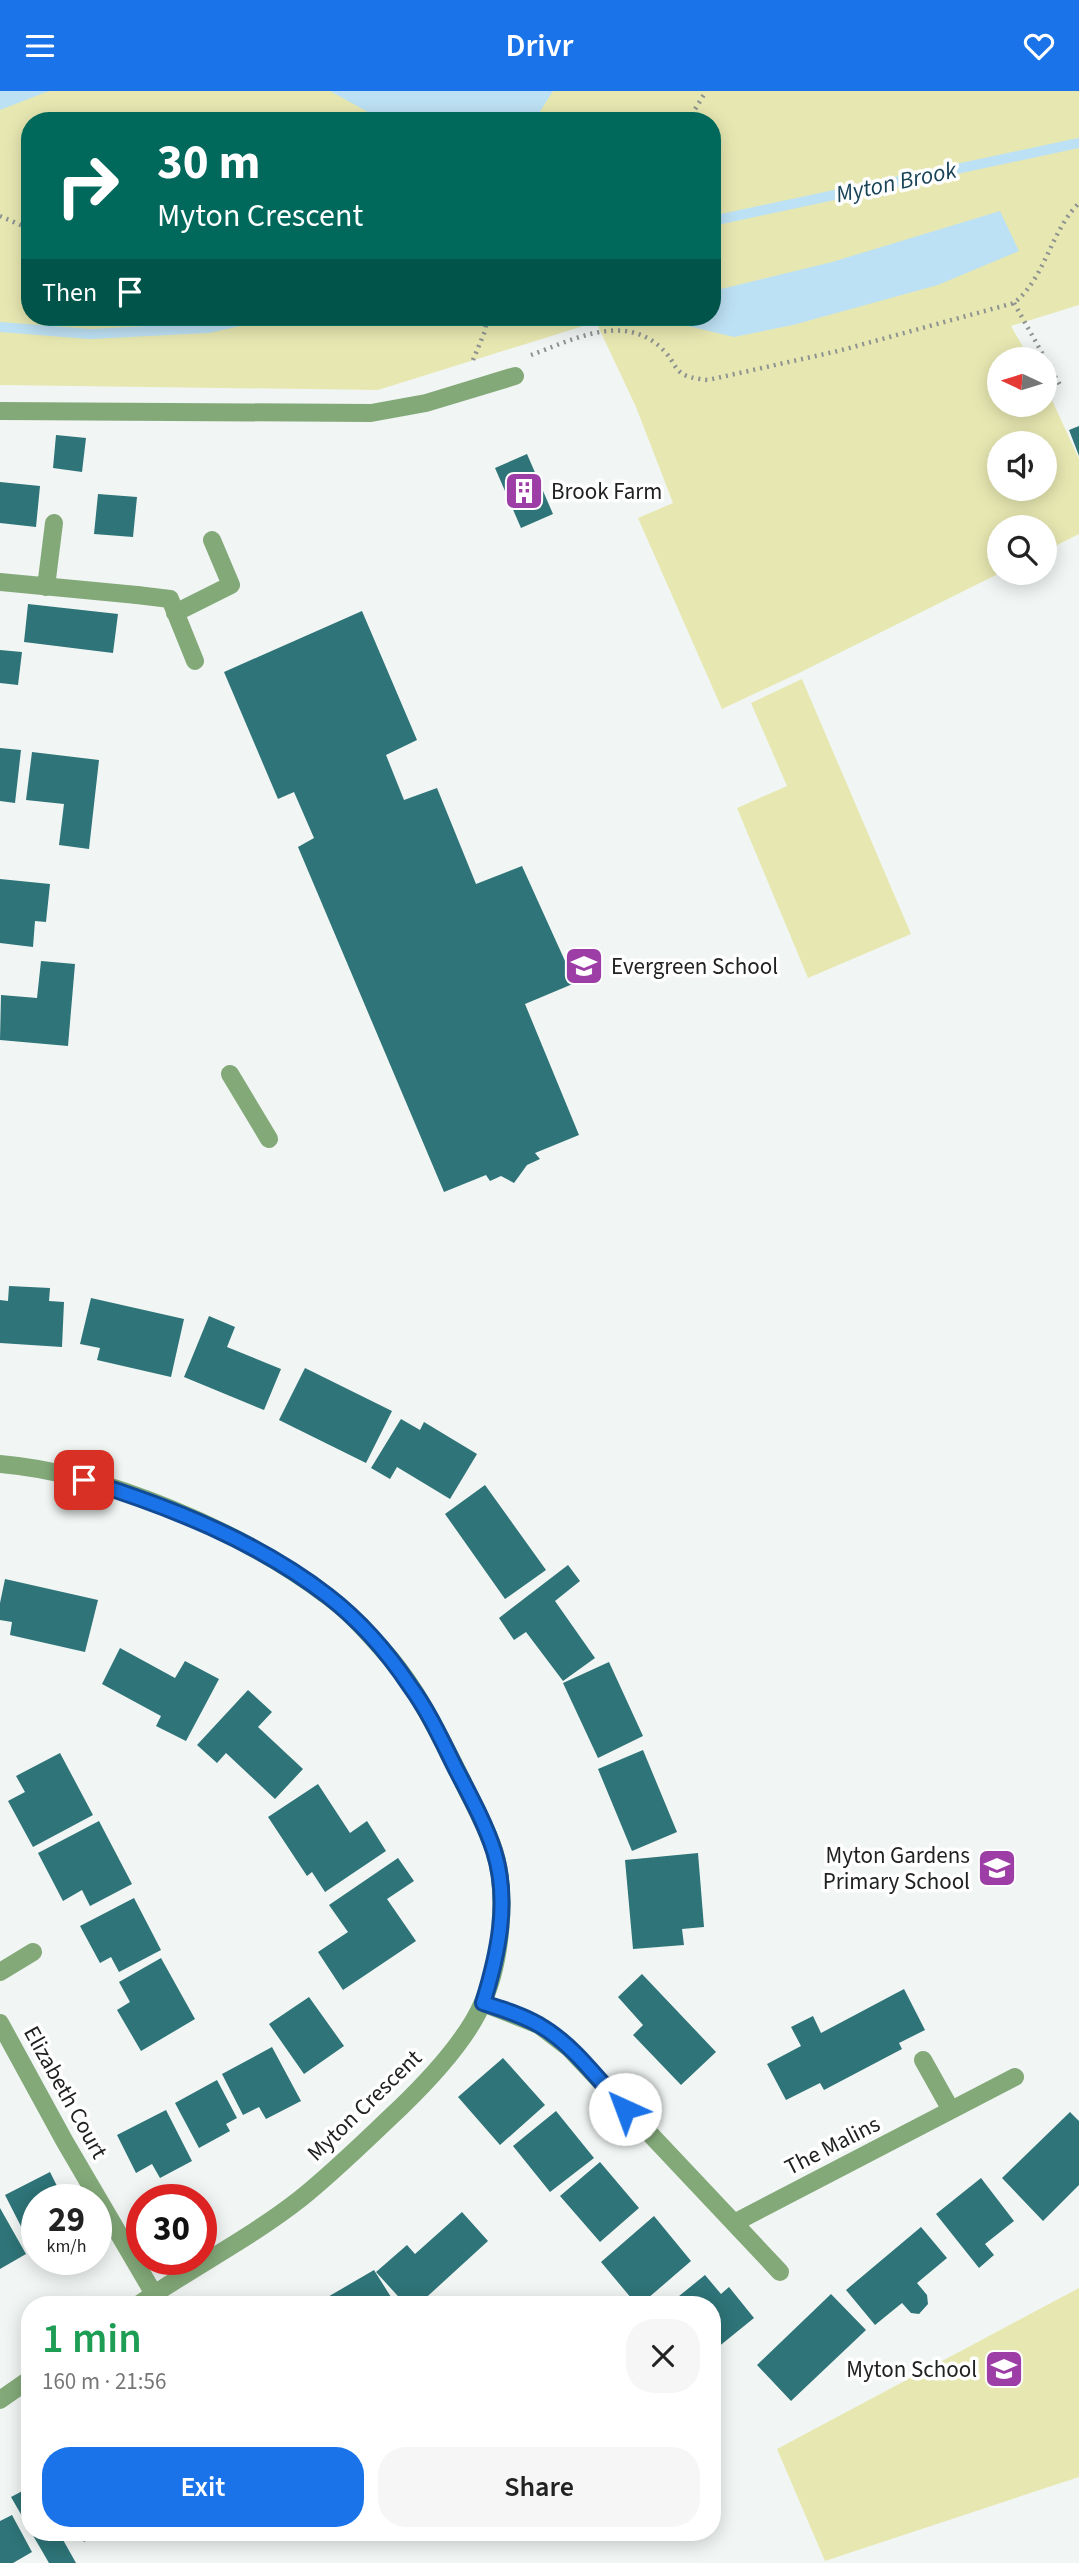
<!DOCTYPE html>
<meta charset="utf-8">
<style>
body{margin:0;font-family:"Source Sans 3",sans-serif;background:#f6f6f6;color:#222;height:100vh;display:flex;flex-direction:column;font-size:26px;white-space:nowrap}
*{box-sizing:border-box;margin:0}
p{font-size:23px;color:#767676}
.icon{flex:none;width:38px;height:38px;fill:none;stroke:currentColor;stroke-width:2;stroke-linecap:round;stroke-linejoin:round}
.map{position:relative;flex:1;overflow:hidden}
.panel{position:absolute;left:21px;top:2205px;width:700px;height:245px;display:flex;flex-direction:column;background:#fff;border-radius:28px;box-shadow:0 4px 18px #0003}
.panel>*{flex:none}
.banner{position:absolute;left:21px;top:21px;width:700px;height:214px;border-radius:28px;box-shadow:0 4px 18px #0003;background:#00695c;color:#fff;overflow:hidden}
.needle{width:46px;rotate:274deg}
.controls{position:absolute;left:987px;top:256px;display:grid;gap:14px}
.controls a{display:grid;place-items:center;width:70px;height:70px;border-radius:50%;background:#fff;box-shadow:0 4px 18px #0003;font-size:35px}
.speed{position:absolute;left:21px;top:2093px;display:flex;gap:14px;font-size:35px;font-weight:700;text-align:center}
.speed>*{display:grid;place-content:center;width:91px;height:91px;border-radius:50%;background:#fff;box-shadow:0 4px 18px #0003;line-height:1}
.speed small{font-size:18px;font-weight:400}
.speed .limit{border:10px solid #d22;background:#fff;color:#111}
.pin{position:absolute;display:grid;place-items:center;width:60px;height:60px;color:#fff;margin:-30px;border-radius:14px;box-shadow:0 4px 10px #0006}
.me{position:absolute;width:77px;margin:-38px;rotate:317deg;stroke-linejoin:round;filter:drop-shadow(0 0 5px #0008)}
.turn{display:flex;align-items:center;gap:24px;height:147px;padding:0 21px;font-size:32px}
.turn .icon{width:91px;height:91px;stroke-width:2.5}
.turn b{display:block;font-size:49px;line-height:60px}
.then{display:flex;align-items:center;height:66px;padding:0 21px;background:#0003;gap:14px;font-size:26px}
.round{display:grid;place-items:center;flex:none;width:74px;height:74px;border-radius:28px;background:#f6f6f6}
.summary{display:flex;align-items:center;justify-content:space-between;height:119px;padding:0 21px}
h1{font-size:42px;font-weight:600;line-height:52px;color:#1e9e55}
.cta{display:flex;gap:14px;margin-top:auto;padding:14px 21px}
.cta a{flex:1;height:80px;border-radius:28px;background:#1a73e8;color:#fff;font-size:28px;font-weight:600;line-height:80px;text-align:center}
.cta a+a{background:#f6f6f6;color:#222}
header{display:flex;justify-content:space-between;align-items:center;height:91px;padding:0 21px;background:#1a73e8;color:#fff;font-size:32px;font-weight:600}
.map>svg:first-child{display:block}
</style>
<header><svg class="icon" aria-label="menu" viewBox="0 0 24 24"><path d="M4 6h16M4 12h16M4 18h16"/></svg>Drivr<svg class="icon" aria-label="heart" viewBox="0 0 24 24"><path d="M12 20l-8-8c-3-5 5-10 8-4 3-6 11-1 8 4z"/></svg></header>
<div class="map">
<svg width="1079" height="2472" viewBox="0 0 1079 2472">
<rect width="100%" height="100%" fill="#f1f6f4"/>
<path fill="#e7e8b1" fill-rule="evenodd" d="M0 0H1079V214L1011 235 1030 268H999V313H1045V294L1079 368V443L1045 460V436H999V481H1002L799 582 722 618 638 427 673 412 636 316 596 231 378 299 0 294ZM30 30H712V226H30ZM999 352H1045V397H999Z
M802 588 911 843 808 887 737 717 787 695 751 612Z
M1079 2197V2386L825 2470 777 2358Z"/>
<path fill="#bde1f4" d="M0 0H49L0 19Z
M330 0H553L534 30H384Z
M1000 120 1019 160 938 194 793 234 734 246 684 234 690 226H712L713 200 832 171Z"/>
<g fill="none" stroke-linecap="round" stroke-linejoin="round">
<path stroke="#bde1f4" stroke-width="10" d="M712 130 1079 52
M0 236 90 243 208 237 258 226"/>
</g>
<path fill="#2e7478" d="M1079 335V365L1069 339Z
M56 344 86 347 82 381 53 377Z
M527 363 553 423 521 437 495 377Z
M0 391 40 395 36 436 0 432Z
M98 403 137 406 133 446 94 443Z
M28 513 118 523 113 562 24 551Z
M362 520 417 649 386 664 404 709 437 697 476 793 522 775 575 892 525 913 579 1044 535 1062 540 1068 527 1074 514 1092 501 1085 490 1090 486 1084 444 1101 298 756 314 747 294 701 278 708 224 581Z
M0 559 22 561 18 594 0 592Z
M0 657 21 659 15 712 0 710Z
M32 661 99 669 89 758 59 754 64 713 26 709Z
M0 788 50 793 46 831 35 830 33 856 0 852Z
M41 870 75 873 68 955 0 949 1 904 37 907Z
M9 1195 50 1197 49 1210 64 1211 62 1256 0 1252V1209L8 1210Z
M91 1207 184 1228 171 1286 97 1269 100 1257 80 1253Z
M209 1225 235 1236 227 1256 281 1278 264 1319 184 1286Z
M305 1277 392 1320 366 1372 279 1329Z
M401 1328 420 1339 424 1331 477 1363 450 1408 397 1376 390 1388 371 1377Z
M485 1394 546 1479 505 1508 445 1423Z
M568 1474 580 1490 555 1510 595 1567 563 1590 526 1541 514 1549 499 1527Z
M5 1488 98 1509 85 1561 10 1544 12 1531 0 1529V1512Z
M120 1557 175 1587 185 1570 219 1588 186 1650 156 1635 161 1625 102 1593Z
M609 1571 643 1645 598 1667 563 1592Z
M248 1599 272 1621 258 1636 303 1678 275 1708 226 1662 217 1672 197 1654Z
M643 1659 677 1741 632 1760 598 1678Z
M60 1662 93 1724 33 1756 8 1710 25 1701 16 1685Z
M318 1693 350 1742 367 1730 386 1760 325 1801 312 1781 307 1785 268 1726Z
M99 1730 132 1793 90 1815 82 1799 63 1810 38 1762Z
M698 1762 704 1836 682 1838 684 1854 633 1858 625 1769Z
M398 1767 414 1790 387 1808 416 1850 343 1899 318 1861 348 1841 329 1814Z
M134 1807 161 1859 119 1881 111 1866 100 1872 80 1835Z
M161 1867 195 1928 141 1960 117 1919 130 1911 119 1891Z
M642 1883 716 1961 681 1994 633 1944 643 1934 618 1906Z
M904 1898 925 1939 899 1952 902 1958 824 1999 820 1992 786 2009 767 1973 801 1955 791 1936 813 1925 821 1942Z
M309 1906 344 1955 304 1983 269 1933Z
M272 1956 301 2010 266 2028 259 2016 243 2024 222 1983Z
M503 1967 545 2014 500 2054 458 2006Z
M217 1989 237 2027 226 2033 230 2040 199 2057 175 2012Z
M166 2019 192 2070 160 2087 152 2073 136 2082 117 2044Z
M556 2020 594 2067 550 2101 513 2055Z
M1070 2021 1079 2030V2094L1043 2130 1002 2087Z
M600 2071 639 2117 600 2151 560 2105Z
M50 2081 64 2109H37V2152L31 2155 5 2104Z
M981 2087 1014 2130 985 2153 994 2164 979 2177 936 2123Z
M0 2117 26 2163 0 2178Z
M462 2121 488 2150 418 2214H406L376 2181 407 2154 415 2163Z
M654 2125 691 2170 640 2214H637L601 2171Z
M921 2136 947 2167 917 2192 927 2204 928 2213 919 2223 911 2222 902 2212 875 2234 846 2199Z
M374 2179 396 2214H314Z
M705 2184 721 2203 729 2196 754 2227 712 2261V2214H668Z
M831 2203 866 2239 791 2310 757 2274Z
M30 2396V2439L11 2406Z
M12 2424 32 2461 13 2472H0V2430Z
M31 2441H73L62 2447 76 2472H49Z
M79 2441H100L84 2451Z"/>
<g fill="none" stroke-linecap="round" stroke-linejoin="round">
<path stroke="#8e9290" stroke-width="4.5" stroke-dasharray="2 5" stroke-linecap="butt" d="M688 30 706 0
M0 125 30 138
M1014 212 1060 294
M531 264C570 250 621 222 659 255 682 275 668 285 708 289L838 260 1014 212C1046 186 1050 141 1079 112
M473 269 485 240 487 226"/>
<path stroke="#83a979" stroke-width="18" d="M0 320 371 322 426 312 515 285
M137 504 170 508 195 570
M175 522 231 494 212 449
M230 983 269 1048"/>
<path stroke="#83a979" stroke-width="18" d="M0 491 137 504
M46 496 54 432
M0 1373C106 1382 241 1440 326 1504 350 1521 371 1545 390 1567 421 1604 440 1646 462 1689 473 1712 486 1735 494 1759 508 1802 501 1870 483 1911 467 1949 429 1989 400 2017 367 2048 335 2080 300 2108 249 2148 191 2177 138 2214
M0 1881 33 1861
M483 1912 539 1934 569 1957 734 2132 1015 1986
M0 1932 65 2051 154 2203
M923 1969 951 2019
M734 2132 780 2181
M0 2309 30 2288"/>
</g>
<g fill="none" stroke-linecap="round" stroke-linejoin="round">
<g stroke="#114b97" stroke-width="18">
<path id="route" d="M84 1389C168 1415 257 1450 328 1505 359 1529 388 1562 410 1595 429 1621 442 1650 456 1678 470 1705 485 1732 494 1760 510 1810 498 1864 483 1912 502 1918 522 1924 539 1934 573 1953 599 1990 625 2018"/>
</g>
<use href="#route" stroke="#1a73e8" stroke-width="12"/>
</g>
<defs>
<g id="building-square" transform="scale(2.0125)"><rect x="-9" y="-9" width="18" height="18" rx="4" fill="#9d3ea6" stroke="#fff"/><path d="M-4-6H4V6H1V3H-1V6H-4ZM-2.5-4.3h1.7v1.8h-1.7ZM.8-4.3h1.7v1.8H.8ZM-2.5-1h1.7V.8h-1.7ZM.8-1h1.7V.8H.8Z" fill="#fff"/></g>
<g id="school-square" transform="scale(2.0125)"><rect x="-9" y="-9" width="18" height="18" rx="4" fill="#9d3ea6" stroke="#fff"/><path d="M0-5L7-2L0 1L-7-2ZM-4 1L0 2.5L4 1V4Q0 6-4 4Z" fill="#fff"/></g>
</defs>
<g fill-rule="evenodd">
<use href="#building-square" x="524" y="400"/>
<use href="#school-square" x="584" y="875"/>
<use href="#school-square" x="997" y="1777"/>
<use href="#school-square" x="1004" y="2278"/>
</g>
<g text-anchor="middle" stroke-width="7" stroke-linejoin="round" paint-order="stroke">
<g font-size="23" fill="#202221" stroke="#fff" text-anchor="start">
<text x="551" y="408">Brook Farm</text>
<text x="611" y="883">Evergreen School</text>
<text x="970" y="1772" text-anchor="end">Myton Gardens<tspan x="970" dy="26">Primary School</tspan></text>
<text x="977" y="2286" text-anchor="end">Myton School</text>
</g>
<g font-size="23" fill="#202221" stroke="#fff">
<text transform="translate(66 2001) rotate(61)" y="8">Elizabeth Court</text>
<text transform="translate(364 2014) rotate(-44)" y="8">Myton Crescent</text>
<text transform="translate(832 2054) rotate(-27)" y="8">The Malins</text>
</g>
<g font-size="24" font-style="italic" fill="#194458" stroke="#fff">
<text transform="translate(896 91) rotate(-12)" y="8">Myton Brook</text>
</g>
</g>
</svg>
<div class="controls">
<a><svg class="needle" viewBox="-14 -14 28 28"><path d="M0-13l5 13h-10z" fill="#e53935"/><path d="M0 13l5-13h-10z" fill="#767676"/></svg></a>
<a><svg class="icon" aria-label="sound" viewBox="0 0 24 24"><path d="M4 9h4l5-4v14l-5-4H4zM17 9q2 3 0 6"/></svg></a>
<a><svg class="icon" aria-label="search" viewBox="0 0 24 24"><circle cx="10" cy="10" r="6"/><path d="M15 15l6 6"/></svg></a>
</div>
<div class="speed"><div>29<small>km/h</small></div><div class="limit">30</div></div>
<div class="pin" style="left:84px;top:1389px;background:#d93025"><svg class="icon" aria-label="arrive" viewBox="0 0 24 24"><path d="M6 21V4h12l-3 4 3 4H6"/></svg></div>
<svg class="me" style="left:625px;top:2018px" viewBox="-20 -20 40 40"><circle r="19" fill="#fff"/><path d="M0-13L10 11 0 6-10 11z" fill="#1a73e8"/></svg>
<div class="banner">
<div class="turn"><svg class="icon" aria-label="right" viewBox="0 0 24 24"><path d="M7 20v-9h11M14 6l5 5-5 5"/></svg><div><b>30 m</b>Myton Crescent</div></div>
<div class="then">Then<svg class="icon" aria-label="arrive" viewBox="0 0 24 24"><path d="M6 21V4h12l-3 4 3 4H6"/></svg></div>
</div>
<section class="panel">
<div class="summary"><div><h1>1 min</h1><p>160 m · 21:56</p></div><a class="round"><svg class="icon" aria-label="close" viewBox="0 0 24 24"><path d="M6 6l12 12M18 6L6 18"/></svg></a></div>
<div class="cta"><a>Exit</a><a>Share</a></div>
</section>
</div>
